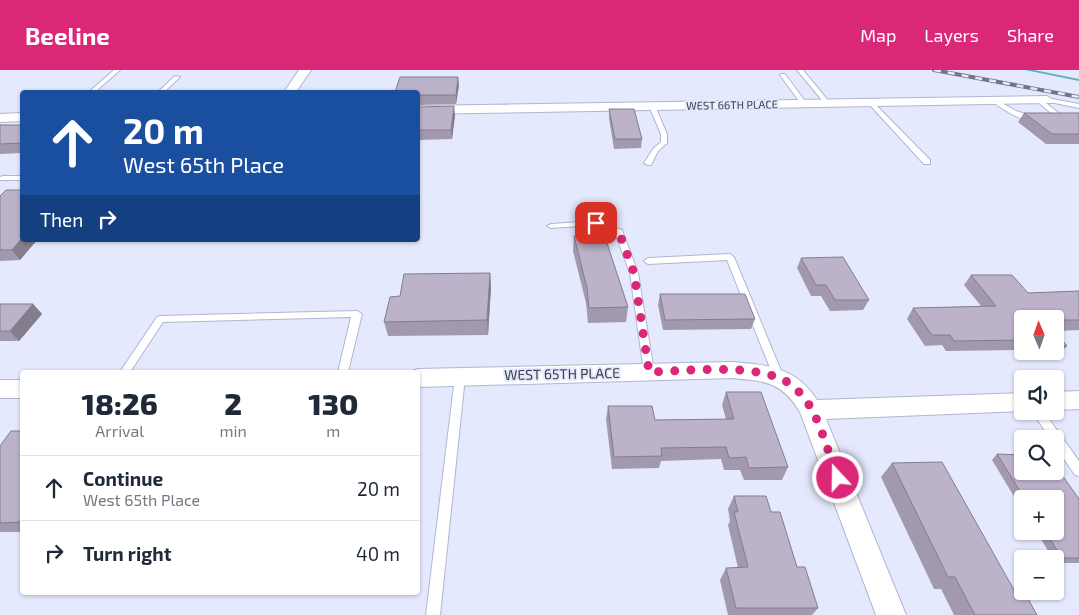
<!DOCTYPE html>
<meta charset="utf-8">
<style>
body{margin:0;font-family:"Exo 2",sans-serif;background:#f2f2f3;color:#1f2937;height:100vh;display:flex;flex-direction:column;font-size:19px;white-space:nowrap}
*{box-sizing:border-box;margin:0}
p{font-size:16px;color:#747a83}
.icon{flex:none;width:28px;height:28px;fill:none;stroke:currentColor;stroke-width:2;stroke-linecap:round;stroke-linejoin:round}
.map{position:relative;flex:1;overflow:hidden}
.side{position:absolute;left:20px;top:300px;width:400px;height:225px;display:flex;flex-direction:column;background:#fff;border-radius:5px;box-shadow:0 1px 4px #0004}
.side>*{flex:none}
.banner{position:absolute;left:20px;top:20px;width:400px;height:152px;border-radius:5px;box-shadow:0 1px 4px #0004;background:#1a4fa0;color:#fff;overflow:hidden}
.needle{width:32px;rotate:358deg}
.fabs{position:absolute;left:1014px;top:240px;display:grid;gap:10px}
.fabs a{display:grid;place-items:center;width:50px;height:50px;border-radius:5px;background:#fff;box-shadow:0 1px 4px #0004;font-size:25px}
.pin{position:absolute;display:grid;place-items:center;width:42px;height:42px;color:#fff;margin:-21px;border-radius:10px;box-shadow:0 2px 8px #0006}
.me{position:absolute;width:55px;margin:-28px;rotate:339deg;stroke-linejoin:round;filter:drop-shadow(0 0 4px #0008)}
.turn{display:flex;align-items:center;gap:18px;height:105px;padding:0 20px;font-size:22px}
.turn .icon{width:65px;height:65px;stroke-width:2.5}
.turn b{display:block;font-size:35px;line-height:42px}
.then{display:flex;align-items:center;height:48px;padding:0 20px;background:#0003;gap:10px;font-size:19px}
.eta{display:flex;justify-content:space-evenly;align-items:center;height:85px;text-align:center}
.eta b{font-size:30px;font-weight:800;line-height:35px}
ul{padding:0;list-style:none}
li{display:flex;align-items:center;gap:15px;height:65px;padding:0 20px;border-top:1px solid #e0e1e3}
li div{flex:1}
li b{display:block;font-size:19px}
li em{font-style:normal}
header{display:flex;align-items:center;gap:30px;box-sizing:border-box;height:70px;padding:0 25px;background:#db2777;color:#fff}
header strong{font-size:24px}
nav{display:flex;gap:28px;margin-inline-start:auto;font-size:18px}
.map>svg:first-child{display:block}
</style>
<header>
<strong>Beeline</strong>
<nav><a>Map</a><a>Layers</a><a>Share</a></nav>
</header>
<div class="map">
<svg width="1079" height="545" viewBox="0 0 1079 545">
<rect width="100%" height="100%" fill="#e4e9fe"/>
<g fill="none" stroke-linecap="round" stroke-linejoin="round">
<path fill="#63adc4" fill-rule="evenodd" d="M1025 0H1034L1079 9V11Z"/>
<g stroke="#b1b6d0" stroke-width="2">
<path id="service" d="M114 0H120L95 22H89Z
M797 0H803L830 33V35H826Z
M781 4H785L807 34 806 35H802L780 5Z
M175 6 180 7 164 22H158Z
M1047 28 1079 34V38L1045 31V29Z
M995 29 1016 41 1038 48C1025 55 1004 40 993 32L992 31Z
M1038 30H1042L1060 44V46L1048 49V47L1053 45 1038 32Z
M869 32H873L930 90V94H924L869 34Z
M652 34 655 36 667 64V73L658 81 651 95H648L644 93 653 79 661 72V64L649 36Z
M3 106H22V110H0V107Z
M596 151 622 160 638 203 654 302 653 305H645L644 302 630 203 615 163 595 155 551 158 547 156 551 154Z
M730 184 734 187 784 308 783 311H775L774 308 727 190 648 194 644 191 648 188Z
M357 241 362 244 348 302H338L351 247 163 252 130 302H120L157 247 160 246Z
M460 303 464 304 465 307 440 545H426L455 307 456 304Z
M1032 341H1043L1079 391V406L1075 405 1055 376V369H1050Z"/>
</g>
<g stroke="#b1b6d0" stroke-width="2">
<path id="minor" d="M299 0H311L296 22H284Z
M1047 26 1053 30 1052 33 418 44V36Z
M22 43V51L0 52V44Z
M732 292C769 295 796 297 817 330L1022 323V341L826 349 906 545H876L800 342C782 312 765 311 732 308L418 317V302H410L418 299Z
M0 310H22V328H0Z
M1079 321V339L1055 340V322Z"/>
</g>
<use href="#service" fill="#fff" fill-rule="evenodd"/>
<use href="#minor" fill="#fff" fill-rule="evenodd"/>
<g stroke="#727583" stroke-width="4">
<path id="rail" d="M934 0 1079 27"/>
</g>
<use href="#rail" stroke="#e4e9fe" stroke-width="2.5" stroke-dasharray="7" stroke-linecap="butt"/>
</g>
<path fill="#a299ae" d="M459 15 456 34 418 35V22Z
M418 37 455 45 452 69 418 70Z
M609 39 642 69 641 78 614 79 609 48Z
M1024 43H1079V74H1046L1018 52Z
M0 55H22V83L0 84Z
M0 126 22 170H37L20 190 0 191Z
M574 166 628 237 626 252 588 253 586 233 573 181Z
M801 188 869 230 863 240 830 241 821 226H811L797 198Z
M490 203 491 217 488 265 388 266 384 252 400 226Z
M971 205 1028 223 1079 221V260L1055 261V249H1022V281V280L946 281 942 275 925 276 907 249 913 238 981 236 964 215Z
M660 224 755 249 751 259 663 260 658 235Z
M0 234H33L42 244 19 271H0Z
M1055 262 1067 276 1057 286H1027L1023 281H1055Z
M726 322 788 397 782 410H744L740 400H724L721 389 661 391 659 398 612 399 606 349 608 336 655 350 726 349 722 335Z
M22 361V462H0V376Z
M997 384 1079 429V493H1056L1055 489H1053L1036 461H1055V429H1022V440L992 390Z
M892 393 1018 527 1037 545H954L941 519H934L881 407Z
M734 426 771 442 797 497 818 538 812 545H728L720 510 726 498H738L728 455 730 451 728 439Z"/>
<path fill="#847d8d" d="M458 7 459 15 456 34V25Z
M454 36 455 45 452 69 451 60Z
M22 168V170H37L20 190 12 180Z
M490 203 491 217 488 265 487 250Z
M33 234 42 244 19 271 10 261Z"/>
<path fill="#bcb2ca" stroke="#847d8d" d="M400 7H458L456 25H418V22H395Z
M454 36 451 60H418V37Z
M609 39H634L642 69H615Z
M1024 43H1079V64H1052Z
M0 55H22V73L0 74Z
M6 120H22V168L12 180H0V126Z
M604 164 628 237 589 238 587 218 574 166Z
M843 187 869 230H835L826 215H816L801 188Z
M490 203 487 250 384 252 390 227 400 226 404 204Z
M971 205H1012L1028 223 1079 221V250H1055V249H1022V270L954 271 950 265H932L913 238 996 236Z
M660 224H745L755 249 665 250Z
M0 234H33L10 261H0Z
M1055 262 1067 276H1055Z
M726 322H761L788 397 749 398 746 387 729 388 726 377 661 378 662 386 614 387 608 336H652L655 350 734 349Z
M11 361H22V448L20 452 0 453V376Z
M997 384 1022 385V401H1055V395L1079 429V488H1062L1045 461H1055V429H1025Z
M942 392 1018 527H1027L1037 545H975L955 507H948L892 393Z
M734 426H766L771 442H780L797 497H805L818 538H736L726 498 748 497 734 442H738Z"/>
<g fill="none" stroke-linecap="round" stroke-linejoin="round">
<path stroke="#db2777" stroke-width="9" stroke-dasharray="0 16.2" d="M596 153 619 162 634 203 649 302C686 301 745 294 779 308 793 313 805 327 812 340 823 360 829 386 838 408"/>
</g>
<g text-anchor="middle" stroke-width="4" stroke-linejoin="round" paint-order="stroke">
<g font-size="11" fill="#3a3c47" stroke="#e4e9fe">
<text transform="translate(732 35) rotate(-1)" y="4">WEST 66TH PLACE</text>
</g>
<g font-size="14" fill="#3a3c47" stroke="#e4e9fe">
<text transform="translate(562 304) rotate(-1)" y="5">WEST 65TH PLACE</text>
</g>
</g>
</svg>
<div class="fabs">
<a><svg class="needle" viewBox="-14 -14 28 28"><path d="M0-13l5 13h-10z" fill="#e53935"/><path d="M0 13l5-13h-10z" fill="#747a83"/></svg></a>
<a><svg class="icon" aria-label="sound" viewBox="0 0 24 24"><path d="M4 9h4l5-4v14l-5-4H4zM17 9q2 3 0 6"/></svg></a>
<a><svg class="icon" aria-label="search" viewBox="0 0 24 24"><circle cx="10" cy="10" r="6"/><path d="M15 15l6 6"/></svg></a>
<a>+</a>
<a>−</a>
</div>
<div class="pin" style="left:596px;top:153px;background:#d93025"><svg class="icon" aria-label="arrive" viewBox="0 0 24 24"><path d="M6 21V4h12l-3 4 3 4H6"/></svg></div>
<svg class="me" style="left:838px;top:408px" viewBox="-20 -20 40 40"><circle r="17" fill="#db2777" stroke="#fff" stroke-width="3"/><path d="M0-11L8 9 0 5-8 9z" fill="#fff"/></svg>
<div class="banner">
<div class="turn"><svg class="icon" aria-label="ahead" viewBox="0 0 24 24"><path d="M12 20V5M6 11l6-6 6 6"/></svg><div><b>20 m</b>West 65th Place</div></div>
<div class="then">Then<svg class="icon" aria-label="right" viewBox="0 0 24 24"><path d="M7 20v-9h11M14 6l5 5-5 5"/></svg></div>
</div>
<section class="side">
<div class="eta">
<div><b>18:26</b><p>Arrival</p></div>
<div><b>2</b><p>min</p></div>
<div><b>130</b><p>m</p></div>
</div>
<ul>
<li><svg class="icon" aria-label="ahead" viewBox="0 0 24 24"><path d="M12 20V5M6 11l6-6 6 6"/></svg><div><b>Continue</b><p>West 65th Place</p></div><em>20 m</em></li>
<li><svg class="icon" aria-label="right" viewBox="0 0 24 24"><path d="M7 20v-9h11M14 6l5 5-5 5"/></svg><div><b>Turn right</b></div><em>40 m</em></li>
</ul>
</section>
</div>
